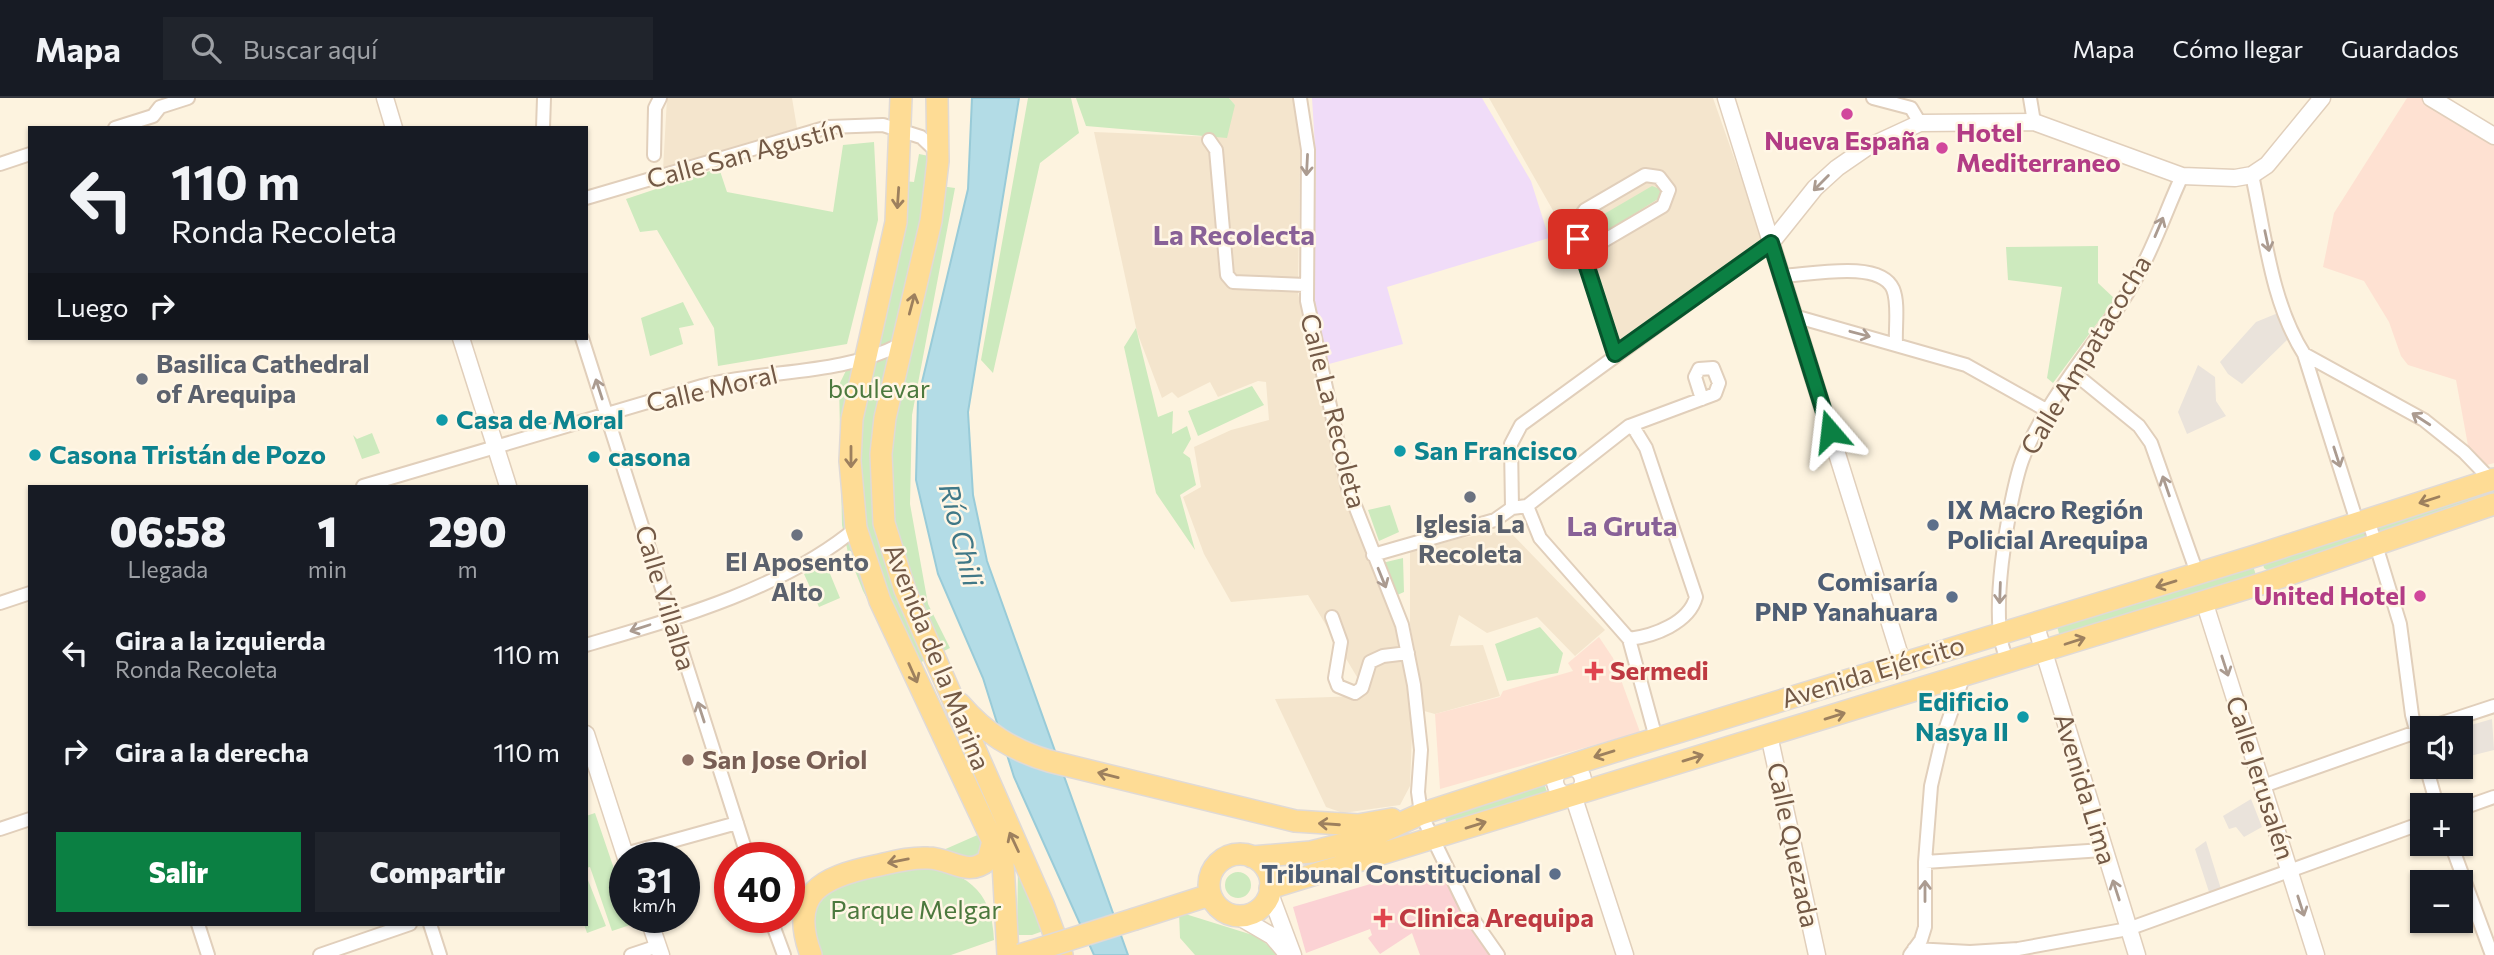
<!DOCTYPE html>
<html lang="es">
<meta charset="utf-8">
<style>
body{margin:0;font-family:Commissioner,sans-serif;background:#20242c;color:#f1f3f6;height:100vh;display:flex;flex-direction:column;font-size:26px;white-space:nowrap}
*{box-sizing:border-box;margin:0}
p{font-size:23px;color:#9ea1a6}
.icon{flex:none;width:38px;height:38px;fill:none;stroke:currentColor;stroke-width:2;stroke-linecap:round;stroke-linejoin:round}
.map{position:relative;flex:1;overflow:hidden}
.panel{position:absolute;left:28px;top:387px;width:560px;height:441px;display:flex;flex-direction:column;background:#171b24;border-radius:0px;box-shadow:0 2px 5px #0004}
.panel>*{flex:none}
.hud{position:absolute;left:28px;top:28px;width:560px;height:214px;border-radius:0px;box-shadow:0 2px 5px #0004;background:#171b24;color:#f1f3f6;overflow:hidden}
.controls{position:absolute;left:2410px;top:618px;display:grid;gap:14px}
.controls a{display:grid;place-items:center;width:63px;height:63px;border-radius:0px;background:#171b24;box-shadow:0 2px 5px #0004;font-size:35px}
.speed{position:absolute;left:609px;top:744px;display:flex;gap:14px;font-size:35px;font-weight:700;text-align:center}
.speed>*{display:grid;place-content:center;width:91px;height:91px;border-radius:50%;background:#171b24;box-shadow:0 2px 5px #0004;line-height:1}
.speed small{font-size:18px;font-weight:400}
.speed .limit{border:10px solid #d22;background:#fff;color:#111}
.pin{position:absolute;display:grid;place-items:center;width:60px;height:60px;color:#fff;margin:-30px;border-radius:14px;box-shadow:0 4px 10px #0006}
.me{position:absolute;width:77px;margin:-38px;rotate:343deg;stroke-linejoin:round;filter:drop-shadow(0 0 5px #0008)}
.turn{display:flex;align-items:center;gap:24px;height:147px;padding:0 28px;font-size:32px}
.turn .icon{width:91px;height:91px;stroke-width:2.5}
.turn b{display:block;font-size:49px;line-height:60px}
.then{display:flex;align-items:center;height:66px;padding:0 28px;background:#0003;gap:14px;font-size:26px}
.eta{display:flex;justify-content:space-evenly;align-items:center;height:119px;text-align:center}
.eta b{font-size:42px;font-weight:800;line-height:49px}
.cta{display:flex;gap:14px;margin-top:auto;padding:14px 28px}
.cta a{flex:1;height:80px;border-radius:0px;background:#0b8043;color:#fff;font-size:28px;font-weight:800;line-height:80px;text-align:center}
.cta a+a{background:#20242c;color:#f1f3f6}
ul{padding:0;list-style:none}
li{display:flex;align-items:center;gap:21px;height:98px;padding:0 28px}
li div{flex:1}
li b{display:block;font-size:26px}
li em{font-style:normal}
header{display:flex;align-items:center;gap:42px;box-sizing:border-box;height:98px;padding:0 35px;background:#171b24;border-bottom:2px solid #363941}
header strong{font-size:33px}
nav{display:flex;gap:38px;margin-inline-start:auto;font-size:24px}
.search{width:490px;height:63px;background:#20242c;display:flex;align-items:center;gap:18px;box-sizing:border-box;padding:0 24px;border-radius:0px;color:#9ea1a6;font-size:26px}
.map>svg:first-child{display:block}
</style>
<header>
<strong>Mapa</strong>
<div class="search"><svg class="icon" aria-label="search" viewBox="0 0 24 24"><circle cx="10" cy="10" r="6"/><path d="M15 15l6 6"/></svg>Buscar aquí</div>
<nav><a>Mapa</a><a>Cómo llegar</a><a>Guardados</a></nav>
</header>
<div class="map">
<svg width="2494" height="857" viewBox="0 0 2494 857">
<rect width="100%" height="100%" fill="#fdf3df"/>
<path fill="#f4e5cd" d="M667 0H792L797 30 663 72Z
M1229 0H1294L1300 53 1298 195 1328 336 1348 407 1398 531 1406 572 1412 635 1410 688 1400 707 1343 715 1326 709 1275 601 1359 598 1360 584 1308 497 1231 504 1204 456 1183 399 1201 389 1194 349 1231 332 1269 322 1266 284 1258 283 1218 299 1210 284 1178 300 1172 294 1162 300 1137 234 1094 34 1216 39 1235 7Z
M1489 0H1713L1763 142 1619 242 1559 123Z
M1504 433 1511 435 1605 532 1575 558 1537 519 1487 535 1459 517 1450 548 1483 547 1500 598 1435 616 1424 613 1410 526V454L1461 440Z"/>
<path fill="#fee1d2" d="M2407 0H2421L2494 43V365L2487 367 2469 353 2456 282 2408 267 2401 258 2389 224 2364 183 2323 169 2334 115Z
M1599 539 1613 560 1640 634 1440 691 1435 616 1500 599 1503 593 1573 573 1568 565Z"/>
<path fill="#eae3db" d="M2278 215 2288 241 2242 286 2228 276 2220 264 2256 224Z
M2198 267 2215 279 2216 303 2226 318 2187 336 2178 314Z
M2492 621 2494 652 2470 658 2461 655V630Z
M2251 701 2262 729 2244 739 2236 729 2229 731 2223 718Z
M2206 743 2221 791 2209 794 2195 751Z"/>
<path fill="#f0dcf8" d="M1312 0H1482L1531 83 1549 140 1387 189 1403 246 1329 266 1313 200 1316 65Z"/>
<path fill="#fbd2d4" d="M1441 765 1489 857H1420L1412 835 1380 856 1368 840 1372 837 1370 831 1306 855 1293 809Z"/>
<path fill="#cdeabe" d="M1028 0H1071L1079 35 1040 65 993 275 981 262Z
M1076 0H1229L1235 7 1227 40 1086 28Z
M874 44 878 122 847 246 718 268 714 230 657 132 640 134 626 101 719 70 727 94 833 114 843 47Z
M919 56 929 58 926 86 955 90 912 317 910 406 928 506 950 550 905 572 863 493 848 455 842 427 839 287 856 252 880 174 892 82 914 84Z
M1652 88 1660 91 1661 99 1591 143 1585 138 1587 126Z
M2098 148V185L2115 201 2053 285 2047 280 2062 189 2008 182 2006 149Z
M683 204 694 227 679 230 683 246 650 258 641 220Z
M1136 230 1158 319 1173 313 1172 336 1187 328 1191 341 1183 355 1190 360 1196 387 1180 397 1195 452 1156 395 1124 249Z
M1252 288 1264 307 1198 338 1188 313Z
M372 335 380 355 362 361 353 337 357 341Z
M2494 389V401L2384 437 2376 434 2377 424Z
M1390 407 1399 434 1379 443 1368 412Z
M2367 427 2371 441 2270 474 2264 470 2263 466Z
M1403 460 1404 494 1395 498 1382 465Z
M826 466 840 500 819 509 804 476Z
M2253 468 2256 477 2060 539 2056 525Z
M1540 529 1563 555 1558 575 1507 583 1495 546Z
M1544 685 1547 694 1447 726 1444 717Z
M595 715 625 803V819H630L633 826 612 833 590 769 586 770V718Z
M982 735 988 747 980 765 941 753Z
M916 766C964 774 992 789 994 842L951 857H819C817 848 813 839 812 830 807 782 883 774 916 766Z
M1018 770 1046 832 1032 837H1017Z
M1225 787a13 13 0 1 1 26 0a13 13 0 1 1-26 0Z
M586 777 606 828 587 835 584 826Z
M1179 814 1259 839 1278 857H1195L1180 840Z"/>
<path fill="#b3dce6" stroke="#99cbd8" stroke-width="2" d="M972 0H1019L968 314 973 397 987 463 1128 857H1094L1014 679 983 580 938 476 916 382 918 301 968 91Z"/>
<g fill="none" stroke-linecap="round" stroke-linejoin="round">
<g stroke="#e1cfbb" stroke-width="16">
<path id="minor" d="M1300 0 1308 52 1307 203 1348 390 1402 527 1414 587 1421 652 1418 694 1421 716 1470 817 1498 857
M1873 0 1911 10 1920 25
M2030 0 2034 24
M160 9 188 0
M115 30 153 18 160 9
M543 30 544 0
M1209 42 1216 52 1227 177 1233 184 1305 187
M654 57 655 10 660 0
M0 66 30 56
M2252 77C2265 136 2271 204 2304 256L2357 424
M586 100 828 29 883 27 921 39 938 55
M1583 155 1663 108 1669 92 1659 79 1645 77 1585 112 1574 127 1615 256
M1782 178C1809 177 1880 161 1893 191 1899 205 1895 230 1896 245
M1794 218 1966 267 2048 313
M582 240 748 760
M2304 256 2424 322 2464 354 2491 382
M2074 275 2139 328 2151 345 2197 475
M1629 328 1635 332 1646 350 1696 499C1689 525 1654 538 1629 541
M363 388 702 288C767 271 840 278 901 246
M1527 408 1540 440 1629 541 1656 640
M1512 410 1511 346 1521 327 1771 145
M2368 421 2400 526 2412 617 2422 654
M1373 457 1495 422 1512 410 1527 408 1629 328 1715 296 1719 285 1713 270 1699 271 1695 279 1702 301
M0 505 30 495
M1332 519 1341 544 1335 580 1338 588 1355 595 1362 590 1370 564 1383 558 1408 555
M586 547C675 521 785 490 856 430
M2010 563C1984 539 2010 393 2023 360 2049 293 2108 235 2141 171 2157 141 2168 108 2182 78
M2427 630 2494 608
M2426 668 2437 707
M2263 688 2422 632
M2460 711 2494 699
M0 731 30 721
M2451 746 2492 857
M625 756 737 725
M1925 764 2103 752
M770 819 784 857
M198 826 208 857
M430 826 440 857
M1914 851 1970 854 2018 851 2128 831 2422 725
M320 857 410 826
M631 857 658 848
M1910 857 1921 842 1925 829V764L1931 688 1942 641 1964 577"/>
</g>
<g stroke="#e1cfbb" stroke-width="19">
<path id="tertiary" d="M385 0 394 30
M1726 0 1902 564
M2431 0 2494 38
M1771 145 1815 90 1837 70 1866 50 1920 25 2034 24 2182 78 2235 80 2252 77 2267 67 2322 0
M461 240 508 388
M2204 503 2316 857
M2035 525 2137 857
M586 636 626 760
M1769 637 1817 857
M1555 683a14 14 0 1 1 28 0a14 14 0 1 1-28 0Z
M1573 697 1625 857
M1269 793 1293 857
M1236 817 1272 838 1288 857
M648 819 661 857"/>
</g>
<g stroke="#e0dad6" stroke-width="24">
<path id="primary" d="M901 0 896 124 852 321 850 363 856 430 880 503 1003 765 1008 857
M937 0 938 63 931 123 885 320 881 356 884 425 905 492 1043 806 1062 857
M960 606C985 635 1012 652 1049 663L1295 723 1358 727 1392 721
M1209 787a31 31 0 1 1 62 0a31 31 0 1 1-62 0Z
M1252 759 1311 754 1368 740 1421 716 1593 660 2255 458 2494 381
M1270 790 2264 485 2494 406
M1135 821 1210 797
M811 857C788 795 822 779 875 768 893 764 910 759 928 760 951 760 968 780 988 762L993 743"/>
</g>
<use href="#minor" stroke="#fff" stroke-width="12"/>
<use href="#tertiary" stroke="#fff" stroke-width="16"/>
<use href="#primary" stroke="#fedc95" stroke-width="21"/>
<g stroke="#e0dad6" stroke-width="24" stroke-linecap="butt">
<path id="primary-bridge" d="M1020 857 1135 821"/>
</g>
<use href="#primary-bridge" stroke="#fedc95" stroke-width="21"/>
</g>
<defs><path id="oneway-shaft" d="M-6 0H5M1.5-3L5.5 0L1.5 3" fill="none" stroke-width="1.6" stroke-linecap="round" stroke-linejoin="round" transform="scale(1.75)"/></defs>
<g stroke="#ab9b90">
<use href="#oneway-shaft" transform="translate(1307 67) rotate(93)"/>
<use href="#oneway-shaft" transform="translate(1821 85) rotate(135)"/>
<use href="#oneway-shaft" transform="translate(2159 129) rotate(-67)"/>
<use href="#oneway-shaft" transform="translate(2267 143) rotate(78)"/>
<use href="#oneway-shaft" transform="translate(1860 236) rotate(15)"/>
<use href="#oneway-shaft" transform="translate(599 291) rotate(-108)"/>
<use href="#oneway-shaft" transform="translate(2421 321) rotate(-147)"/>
<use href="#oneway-shaft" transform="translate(2337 359) rotate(72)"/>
<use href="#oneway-shaft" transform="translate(2166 388) rotate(-109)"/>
<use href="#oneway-shaft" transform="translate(1382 480) rotate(68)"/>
<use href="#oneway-shaft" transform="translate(2000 495) rotate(92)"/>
<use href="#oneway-shaft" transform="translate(640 530) rotate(162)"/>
<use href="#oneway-shaft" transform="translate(2225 568) rotate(72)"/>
<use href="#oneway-shaft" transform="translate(701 614) rotate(-108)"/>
<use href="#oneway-shaft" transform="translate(2116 792) rotate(-108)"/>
<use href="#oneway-shaft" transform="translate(1925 793) rotate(-90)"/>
<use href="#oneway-shaft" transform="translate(2301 808) rotate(72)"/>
</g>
<g stroke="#9d805e">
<use href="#oneway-shaft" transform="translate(898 100) rotate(94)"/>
<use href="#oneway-shaft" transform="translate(912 206) rotate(-75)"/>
<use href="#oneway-shaft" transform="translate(851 359) rotate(90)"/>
<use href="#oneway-shaft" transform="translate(2429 402) rotate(162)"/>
<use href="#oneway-shaft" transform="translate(2166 486) rotate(163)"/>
<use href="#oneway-shaft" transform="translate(2075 543) rotate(-18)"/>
<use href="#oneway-shaft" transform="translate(913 575) rotate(66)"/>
<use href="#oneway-shaft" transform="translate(1835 618) rotate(-17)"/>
<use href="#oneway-shaft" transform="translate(1604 656) rotate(163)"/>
<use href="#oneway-shaft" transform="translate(1693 660) rotate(-17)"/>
<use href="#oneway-shaft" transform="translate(1108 677) rotate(-166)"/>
<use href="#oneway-shaft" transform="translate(1329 726) rotate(-176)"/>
<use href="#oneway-shaft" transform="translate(1476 727) rotate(-17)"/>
<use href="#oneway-shaft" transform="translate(1014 744) rotate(-115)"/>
<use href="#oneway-shaft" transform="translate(898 763) rotate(169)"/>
</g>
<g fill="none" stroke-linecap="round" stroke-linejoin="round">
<g stroke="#07532c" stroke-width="18">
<path id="route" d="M1578 141 1615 256 1771 145 1830 333"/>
</g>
<use href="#route" stroke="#0b8043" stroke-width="12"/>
</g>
<g fill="#d1479c" stroke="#fff6e5" stroke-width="2.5">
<circle cx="1847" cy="16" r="7"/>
<circle cx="1942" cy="50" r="7"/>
<circle cx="2420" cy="498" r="7"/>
</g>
<g fill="#6b7280" stroke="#fff6e5" stroke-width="2.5">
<circle cx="142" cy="281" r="7"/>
<circle cx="1470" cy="399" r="7"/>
<circle cx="797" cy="437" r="7"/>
</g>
<g fill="#0f9aa8" stroke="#fff6e5" stroke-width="2.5">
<circle cx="442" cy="322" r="7"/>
<circle cx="1400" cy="353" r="7"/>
<circle cx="35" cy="357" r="7"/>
<circle cx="594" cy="359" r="7"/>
<circle cx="2023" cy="619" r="7"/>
</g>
<g fill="#5c6f8a" stroke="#fff6e5" stroke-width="2.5">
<circle cx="1933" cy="427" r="7"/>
<circle cx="1952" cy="499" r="7"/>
<circle cx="1555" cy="776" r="7"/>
</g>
<g fill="#e0444e" stroke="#fff6e5" stroke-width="2.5">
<path d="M1590.5 562.5h7v7h7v7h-7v7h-7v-7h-7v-7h7z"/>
<path d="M1379.5 809.5h7v7h7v7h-7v7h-7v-7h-7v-7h7z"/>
</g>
<circle fill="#8d6e63" stroke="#fff6e5" stroke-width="2.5" cx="688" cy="662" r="7"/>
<g text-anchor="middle" stroke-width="5" stroke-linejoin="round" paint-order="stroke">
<g font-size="26" font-weight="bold" fill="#b23c85" stroke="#fff6e5" text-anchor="start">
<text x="1956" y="44">Hotel<tspan x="1956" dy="30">Mediterraneo</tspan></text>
<text x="1847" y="52" text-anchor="middle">Nueva España</text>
<text x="2406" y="507" text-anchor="end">United Hotel</text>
</g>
<g font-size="26" fill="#735946" stroke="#fff6e5">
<text transform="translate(745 56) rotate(-15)" y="9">Calle San Agustín</text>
<text transform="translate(2086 257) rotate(-59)" y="9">Calle Ampatacocha</text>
<text transform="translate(712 291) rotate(-13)" y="9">Calle Moral</text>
<text transform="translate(1333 313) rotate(76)" y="9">Calle La Recoleta</text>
<text transform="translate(665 500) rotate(73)" y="9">Calle Villalba</text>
<text transform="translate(937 559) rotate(68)" y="9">Avenida de la Marina</text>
<text transform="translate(1873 574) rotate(-17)" y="9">Avenida Ejército</text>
<text transform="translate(2260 680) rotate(72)" y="9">Calle Jerusalén</text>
<text transform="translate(2085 691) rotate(73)" y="9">Avenida Lima</text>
<text transform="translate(1793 747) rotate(78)" y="9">Calle Quezada</text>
</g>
<g font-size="26" font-weight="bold" fill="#5b616d" stroke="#fff6e5">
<text x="156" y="275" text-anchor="start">Basilica Cathedral<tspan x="156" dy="30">of Arequipa</tspan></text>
<text x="1470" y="435">Iglesia La<tspan x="1470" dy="30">Recoleta</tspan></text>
<text x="797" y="473">El Aposento<tspan x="797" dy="30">Alto</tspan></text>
</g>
<g font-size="26" fill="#4c793e" stroke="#fff6e5">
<text x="879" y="300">boulevar</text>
<text x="916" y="821">Parque Melgar</text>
</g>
<g font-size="26" font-weight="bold" fill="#0d838f" stroke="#fff6e5" text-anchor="start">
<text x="456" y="331">Casa de Moral</text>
<text x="1414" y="362">San Francisco</text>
<text x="49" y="366">Casona Tristán de Pozo</text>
<text x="608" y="368">casona</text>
<text x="2009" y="613" text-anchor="end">Edificio<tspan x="2009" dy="30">Nasya II</tspan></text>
</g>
<g font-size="26" font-weight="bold" fill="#4e5e75" stroke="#fff6e5" text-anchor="end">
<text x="1947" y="421" text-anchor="start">IX Macro Región<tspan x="1947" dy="30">Policial Arequipa</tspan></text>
<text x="1938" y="493">Comisaría<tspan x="1938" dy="30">PNP Yanahuara</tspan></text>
<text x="1541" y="785">Tribunal Constitucional</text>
</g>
<g font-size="26" font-weight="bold" fill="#be3a42" stroke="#fff6e5" text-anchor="start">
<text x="1610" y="582">Sermedi</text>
<text x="1399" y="829">Clinica Arequipa</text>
</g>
<g font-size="26" font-weight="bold" fill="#785e54" stroke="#fff6e5" text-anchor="start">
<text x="702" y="671">San Jose Oriol</text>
</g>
<g font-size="28" font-weight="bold" fill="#886197" stroke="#fff6e5">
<text x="1234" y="147">La Recolecta</text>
<text x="1622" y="438">La Gruta</text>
</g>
<g font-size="28" font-style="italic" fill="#407887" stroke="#fff6e5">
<text transform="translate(961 437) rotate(76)" y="10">Río Chili</text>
</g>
</g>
</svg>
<div class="controls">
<a><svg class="icon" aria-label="sound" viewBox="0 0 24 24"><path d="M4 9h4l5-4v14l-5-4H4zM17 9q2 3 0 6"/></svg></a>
<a>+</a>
<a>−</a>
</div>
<div class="speed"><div>31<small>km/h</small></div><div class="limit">40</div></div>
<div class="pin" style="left:1578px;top:141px;background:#d93025"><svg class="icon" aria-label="arrive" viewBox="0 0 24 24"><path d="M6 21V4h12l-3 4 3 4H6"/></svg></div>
<svg class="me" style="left:1830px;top:333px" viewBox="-20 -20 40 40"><path d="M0-17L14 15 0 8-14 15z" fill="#0b8043" stroke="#fff" stroke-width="4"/></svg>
<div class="hud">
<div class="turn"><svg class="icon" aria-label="left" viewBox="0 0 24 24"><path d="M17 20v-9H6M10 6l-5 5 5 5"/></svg><div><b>110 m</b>Ronda Recoleta</div></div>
<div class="then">Luego<svg class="icon" aria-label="right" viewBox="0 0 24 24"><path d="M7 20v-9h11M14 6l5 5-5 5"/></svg></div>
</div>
<section class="panel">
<div class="eta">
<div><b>06:58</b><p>Llegada</p></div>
<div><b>1</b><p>min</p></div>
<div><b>290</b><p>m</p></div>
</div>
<ul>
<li><svg class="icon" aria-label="left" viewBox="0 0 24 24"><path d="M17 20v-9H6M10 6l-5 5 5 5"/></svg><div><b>Gira a la izquierda</b><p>Ronda Recoleta</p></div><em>110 m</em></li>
<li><svg class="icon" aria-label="right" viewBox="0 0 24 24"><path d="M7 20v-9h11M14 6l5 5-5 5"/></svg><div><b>Gira a la derecha</b></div><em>110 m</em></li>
</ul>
<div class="cta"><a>Salir</a><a>Compartir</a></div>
</section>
</div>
